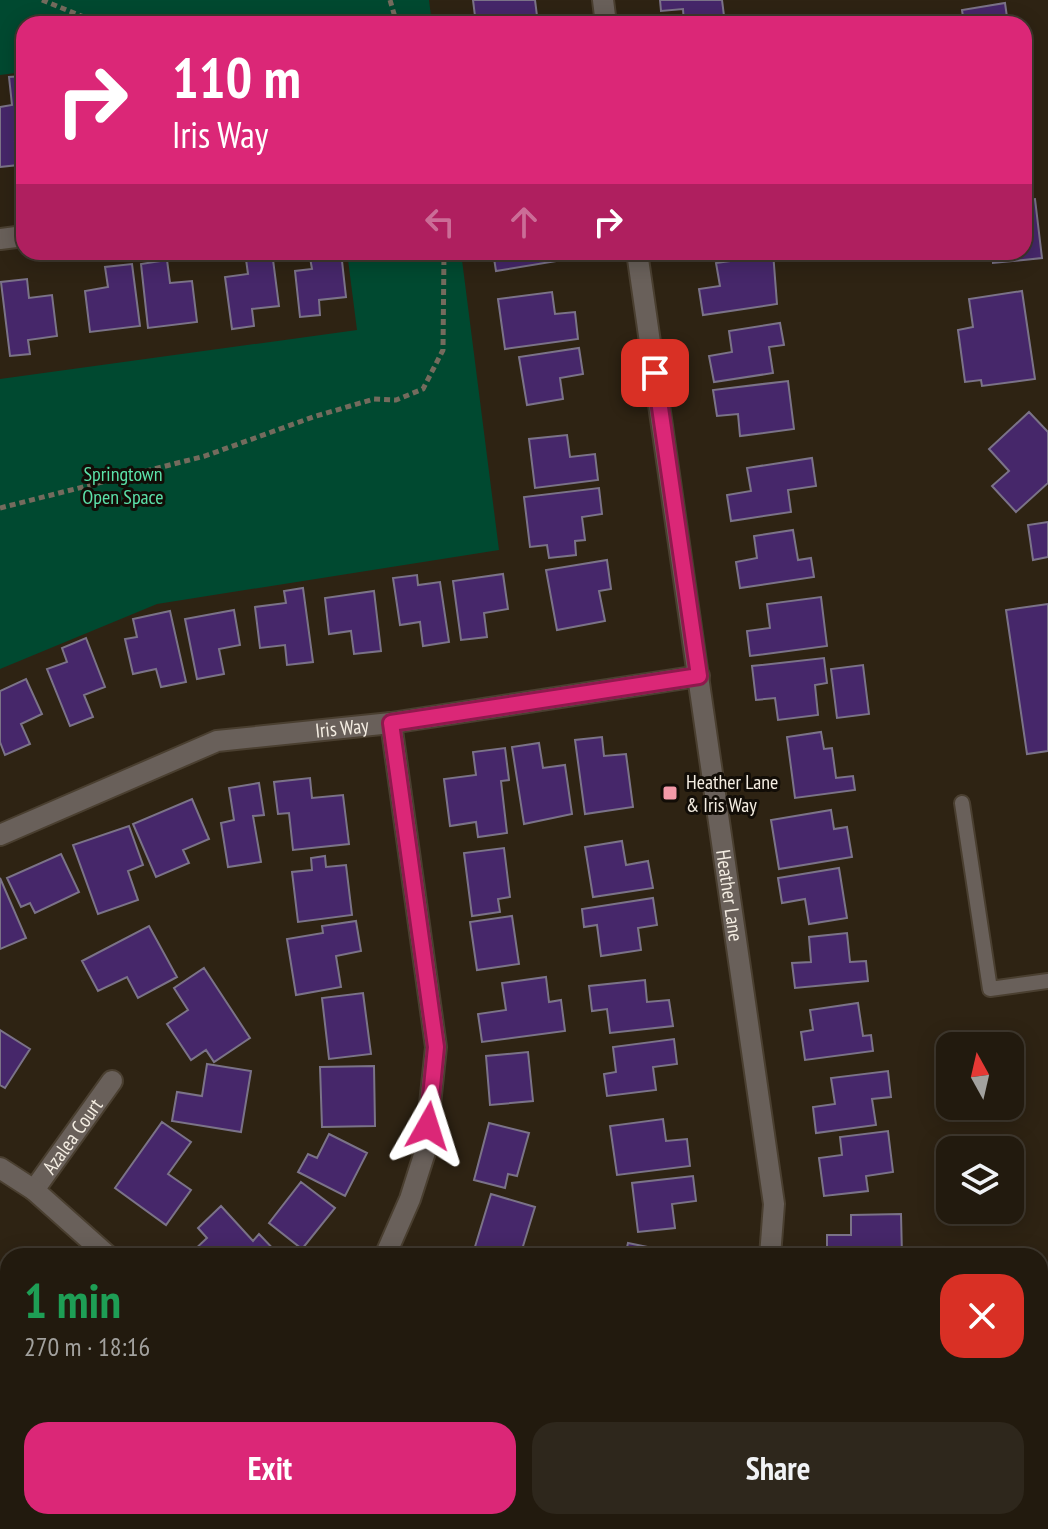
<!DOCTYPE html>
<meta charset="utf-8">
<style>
body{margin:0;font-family:"PT Sans Narrow",sans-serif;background:#2e271c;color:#f1f3f6;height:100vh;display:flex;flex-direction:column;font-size:30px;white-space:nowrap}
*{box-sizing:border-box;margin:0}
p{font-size:26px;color:#a2a19e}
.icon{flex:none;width:44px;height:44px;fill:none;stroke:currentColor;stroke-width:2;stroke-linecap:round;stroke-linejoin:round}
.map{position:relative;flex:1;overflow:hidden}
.sheet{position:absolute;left:0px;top:1248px;width:1048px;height:282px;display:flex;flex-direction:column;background:#221a0e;border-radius:24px 24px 0 0;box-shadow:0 4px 20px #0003,0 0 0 2px #3f382e}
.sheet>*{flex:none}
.guide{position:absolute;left:16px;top:16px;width:1016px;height:244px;border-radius:24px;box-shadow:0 4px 20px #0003,0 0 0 2px #3f382e;background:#db2777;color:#fff;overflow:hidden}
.needle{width:52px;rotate:352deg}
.tools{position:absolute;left:936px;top:1032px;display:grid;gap:16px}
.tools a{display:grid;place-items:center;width:88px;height:88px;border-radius:16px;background:#221a0e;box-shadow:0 4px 20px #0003,0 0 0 2px #3f382e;font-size:40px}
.pin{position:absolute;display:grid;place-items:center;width:68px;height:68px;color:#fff;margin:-34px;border-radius:16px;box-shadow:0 4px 12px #0006}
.me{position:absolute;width:88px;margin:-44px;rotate:6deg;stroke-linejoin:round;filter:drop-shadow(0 0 6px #0008)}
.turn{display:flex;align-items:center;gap:28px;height:168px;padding:0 24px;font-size:36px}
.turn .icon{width:104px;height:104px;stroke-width:2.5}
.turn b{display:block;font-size:56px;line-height:68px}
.lanes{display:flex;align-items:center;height:76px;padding:0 24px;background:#0003;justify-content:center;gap:40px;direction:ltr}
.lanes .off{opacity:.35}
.round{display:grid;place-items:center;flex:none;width:84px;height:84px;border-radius:24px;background:#2e271c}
.headline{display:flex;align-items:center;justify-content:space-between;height:136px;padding:0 24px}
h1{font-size:48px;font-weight:800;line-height:60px;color:#1e9e55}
.primary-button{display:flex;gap:16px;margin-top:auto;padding:16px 24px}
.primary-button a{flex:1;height:92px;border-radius:24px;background:#db2777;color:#fff;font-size:32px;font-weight:800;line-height:92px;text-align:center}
.primary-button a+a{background:#2e271c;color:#f1f3f6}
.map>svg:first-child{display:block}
</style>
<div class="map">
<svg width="1048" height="1529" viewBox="0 0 1048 1529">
<rect width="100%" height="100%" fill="#2e2313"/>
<path fill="#004930" d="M0 0H429L432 24H24V72L0 75Z
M347 252H461L499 550 157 604 0 669V379L357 330Z
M0 1374 8 1382V1522H137L143 1529H0Z"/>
<path fill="#46276a" stroke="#7b7388" stroke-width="2" d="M473 0H535L538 24H476Z
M660 0H722L725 24H684L683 9 661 11Z
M1005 3 1008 24H964L962 10Z
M24 76V141L15 142 18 165 0 167V107L12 105 9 77Z
M1024 106 1032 167 1024 168Z
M1035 199 1042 258 993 263 992 252H1024V200Z
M245 252H272L279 306 252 309 254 326 232 329 225 277 248 274Z
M309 252H341L346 297 319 300 320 315 300 317 295 271 312 269Z
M493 252H568L569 259 496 271Z
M752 252H773L777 304 703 315 699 289 720 286 716 263 753 258Z
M167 260 170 283 192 281 197 322 148 328 141 264Z
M132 264 140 326 90 332 85 291 108 287 105 267Z
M27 279 29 298 52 295 57 336 28 340 30 354 10 356 1 282Z
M1022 291 1035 379 982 386 981 380 965 382 958 330 973 327 969 299Z
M552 292 555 314 575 312 578 339 505 349 498 299Z
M780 323 784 345 769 347 773 373 714 382 709 356 732 352 729 331Z
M579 348 583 374 560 378 563 399 527 405 519 357Z
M788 381 794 429 740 436 738 414 717 416 713 390Z
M1029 412 1048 432V483L1016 512 992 486 1009 471 989 449Z
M567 435 570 457 595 454 598 480 535 488 529 439Z
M812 458 816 486 788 490 791 512 731 521 727 495 751 491 747 468Z
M599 488 602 514 582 517 585 540 575 541 576 555 549 558 547 545 530 547 524 497Z
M1048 522V557L1033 560 1028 525Z
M793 530 798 560 811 558 814 577 740 588 736 562 757 558 754 536Z
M607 560 611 589 599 591 605 621 557 630 546 570Z
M503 574 508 609 484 613 487 637 461 640 453 581Z
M417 575 418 585 440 582 449 642 423 646 420 622 400 625 393 578Z
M303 588 313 662 287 665 285 645 260 648 255 607 286 603 284 591Z
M374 591 381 651 354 654 351 631 329 634 325 598Z
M821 597 827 646 750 656 747 631 770 628 767 604Z
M1048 604V751L1027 754 1006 610Z
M234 610 240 645 219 649 224 674 197 679 185 619Z
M170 611 186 682 161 687 156 669 133 674 125 639 137 637 133 619Z
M86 638 105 687 84 695 93 717 70 726 47 669 67 662 62 648Z
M824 658 827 683 815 685 818 715 778 720 775 698 756 700 752 666Z
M863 665 869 714 837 718 831 669Z
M26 679 42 714 21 724 30 744 5 755 0 742V691Z
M821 732 824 749 832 748 836 778 853 776 855 790 795 798 787 737Z
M602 737 604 756 626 754 633 807 585 814 575 740Z
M539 743 543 768 565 765 572 814 524 824 512 747Z
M505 748 509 780 501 781 507 833 478 837 476 822 450 826 444 779 476 775 473 752Z
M310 778 312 798 343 795 349 844 293 850 289 813 278 814 274 782Z
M259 783 264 815 253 816 261 862 228 867 221 823 234 820 229 788Z
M192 799 209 839 183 850 189 863 156 877 133 824Z
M831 810 834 829 847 827 852 857 779 869 771 820Z
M129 826 143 865 128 871 138 900 98 914 73 845Z
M622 841 626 865 648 861 653 888 593 897 585 847Z
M504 848 510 897 498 899 500 912 472 916 464 853Z
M61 854 79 892 35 913 30 903 21 907 7 878Z
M325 856 326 867 346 865 352 915 298 922 292 872 312 870 311 858Z
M839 868 847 918 809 924 805 899 782 903 778 878Z
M0 878 26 938 0 949Z
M653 898 657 925 638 928 641 950 601 956 597 925 584 927 582 909Z
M512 916 519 964 477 970 470 922Z
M356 921 361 951 336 956 341 987 296 995 287 939 323 933 322 926Z
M149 926 177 977 138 998 127 977 98 991 82 961Z
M847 933 850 962 866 961 868 981 795 988 792 963 811 962 809 937Z
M204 968 250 1038 214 1062 206 1050 191 1060 167 1024 188 1010 174 988Z
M546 977 549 1002 561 1000 565 1031 482 1042 478 1014 506 1010 502 983Z
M645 980 647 1002 669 1000 673 1026 610 1033 607 1009 592 1011 589 986Z
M363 993 371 1054 329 1059 322 998Z
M858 1003 863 1036 871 1035 873 1051 805 1060 801 1032 813 1030 810 1010Z
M0 1030 30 1049 5 1088 0 1085Z
M674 1039 677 1064 653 1067 656 1090 607 1096 604 1074 616 1072 613 1047Z
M528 1052 533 1101 490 1105 486 1056Z
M207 1064 251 1071 241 1132 172 1121 177 1092 202 1096Z
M374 1066 375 1126 322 1127 320 1067Z
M888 1071 891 1097 872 1099 876 1125 816 1133 813 1107 835 1104 831 1078Z
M663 1119 666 1141 687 1139 690 1166 617 1175 610 1126Z
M162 1122 191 1142 168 1174 191 1190 166 1225 115 1188Z
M489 1123 529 1133 517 1176 508 1174 505 1188 474 1180Z
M888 1131 893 1172 866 1176 868 1191 824 1196 819 1158 842 1155 840 1137Z
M329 1134 367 1153 345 1196 298 1172 308 1154 317 1158Z
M693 1176 696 1201 672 1204 675 1228 638 1232 632 1183Z
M301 1182 335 1208 302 1249 269 1223Z
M491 1194 535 1207 520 1256H493L474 1250Z
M221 1206 253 1241 259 1234 280 1256H192L190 1254 207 1238 198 1228Z
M901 1214 902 1256H827V1235H851V1215Z
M628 1243 682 1254 681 1256H625Z
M8 1257V1345L0 1338V1266Z
M235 1522H269L274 1529H226Z
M414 1522H462L449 1529H418Z
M742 1522 749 1529H712L706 1523Z
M755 1522H791L784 1529H763Z
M970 1522H1001L1002 1529H971Z"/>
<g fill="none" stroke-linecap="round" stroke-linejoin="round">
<g stroke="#4a3f30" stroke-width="18">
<path id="service" d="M962 803 990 989 1048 981"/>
</g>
<g stroke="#4a3f30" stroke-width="24">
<g id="minor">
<path d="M603 0 606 24"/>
<path d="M0 239 24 236"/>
<path id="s1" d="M637 252 774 1204 770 1256"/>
<path id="s2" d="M0 835 217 741 391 723 699 676"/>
<path id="s3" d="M34 1190 112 1081"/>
<path d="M385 1256 410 1199 425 1152 436 1047 391 723"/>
<path d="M608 1529 618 1522"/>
</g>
</g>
<g stroke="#4a3f30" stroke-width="24">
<path id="tertiary" d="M0 1168 34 1190 108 1256
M344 1522 349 1529"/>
</g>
<path stroke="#746b5d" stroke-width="5" stroke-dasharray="6 4" stroke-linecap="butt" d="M42 0 101 24
M390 0 397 24
M0 508 205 456 313 417 374 399 396 400 423 389 443 350 444 252"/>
<use href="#service" stroke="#69605a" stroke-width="14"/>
<use href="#minor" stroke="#69605a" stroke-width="20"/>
<use href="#tertiary" stroke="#69605a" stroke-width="20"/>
</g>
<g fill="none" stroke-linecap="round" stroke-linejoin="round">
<g stroke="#8e194d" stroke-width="20">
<path id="route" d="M428 1126 436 1047 391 723 699 676 655 373"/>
</g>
<use href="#route" stroke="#db2777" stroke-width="14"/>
</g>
<rect fill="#f39aa9" stroke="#120d07" stroke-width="3" x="662" y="785" width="16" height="16" rx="4"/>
<g text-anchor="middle" stroke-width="6" stroke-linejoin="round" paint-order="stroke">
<g font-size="20" fill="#5be1a9" stroke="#120d07">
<text x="123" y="481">Springtown<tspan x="123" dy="23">Open Space</tspan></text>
</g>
<g font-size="20" fill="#f4ede2" stroke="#120d07">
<text dy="7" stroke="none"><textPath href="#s2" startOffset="362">Iris Way</textPath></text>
<text dy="7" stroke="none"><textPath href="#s1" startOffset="650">Heather Lane</textPath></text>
<text dy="7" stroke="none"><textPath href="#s3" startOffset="66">Azalea Court</textPath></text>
</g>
<g font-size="20" fill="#f4ede2" stroke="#120d07" text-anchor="start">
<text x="686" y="789">Heather Lane<tspan x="686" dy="23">&amp; Iris Way</tspan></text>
</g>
</g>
</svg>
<div class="tools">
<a><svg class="needle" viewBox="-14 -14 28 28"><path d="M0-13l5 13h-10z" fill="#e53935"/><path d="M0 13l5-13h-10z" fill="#a2a19e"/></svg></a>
<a><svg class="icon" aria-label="layers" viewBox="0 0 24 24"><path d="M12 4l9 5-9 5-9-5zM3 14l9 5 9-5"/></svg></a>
</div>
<div class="pin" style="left:655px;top:373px;background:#d93025"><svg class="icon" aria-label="arrive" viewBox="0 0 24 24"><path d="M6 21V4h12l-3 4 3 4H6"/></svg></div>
<svg class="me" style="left:428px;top:1126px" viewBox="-20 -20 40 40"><path d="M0-17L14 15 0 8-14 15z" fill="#db2777" stroke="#fff" stroke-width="4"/></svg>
<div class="guide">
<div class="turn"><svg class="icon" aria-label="right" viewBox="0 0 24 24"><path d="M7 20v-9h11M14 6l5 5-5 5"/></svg><div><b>110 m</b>Iris Way</div></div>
<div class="lanes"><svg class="icon off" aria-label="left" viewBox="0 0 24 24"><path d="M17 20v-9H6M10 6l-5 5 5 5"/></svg><svg class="icon off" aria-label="ahead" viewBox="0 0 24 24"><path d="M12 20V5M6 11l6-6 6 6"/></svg><svg class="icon" aria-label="right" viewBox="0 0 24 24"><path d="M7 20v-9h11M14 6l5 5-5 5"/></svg></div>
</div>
<section class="sheet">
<div class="headline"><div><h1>1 min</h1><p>270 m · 18:16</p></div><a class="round" style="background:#d93025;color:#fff"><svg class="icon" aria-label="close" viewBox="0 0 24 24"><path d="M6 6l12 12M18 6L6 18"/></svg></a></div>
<div class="primary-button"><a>Exit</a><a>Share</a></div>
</section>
</div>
